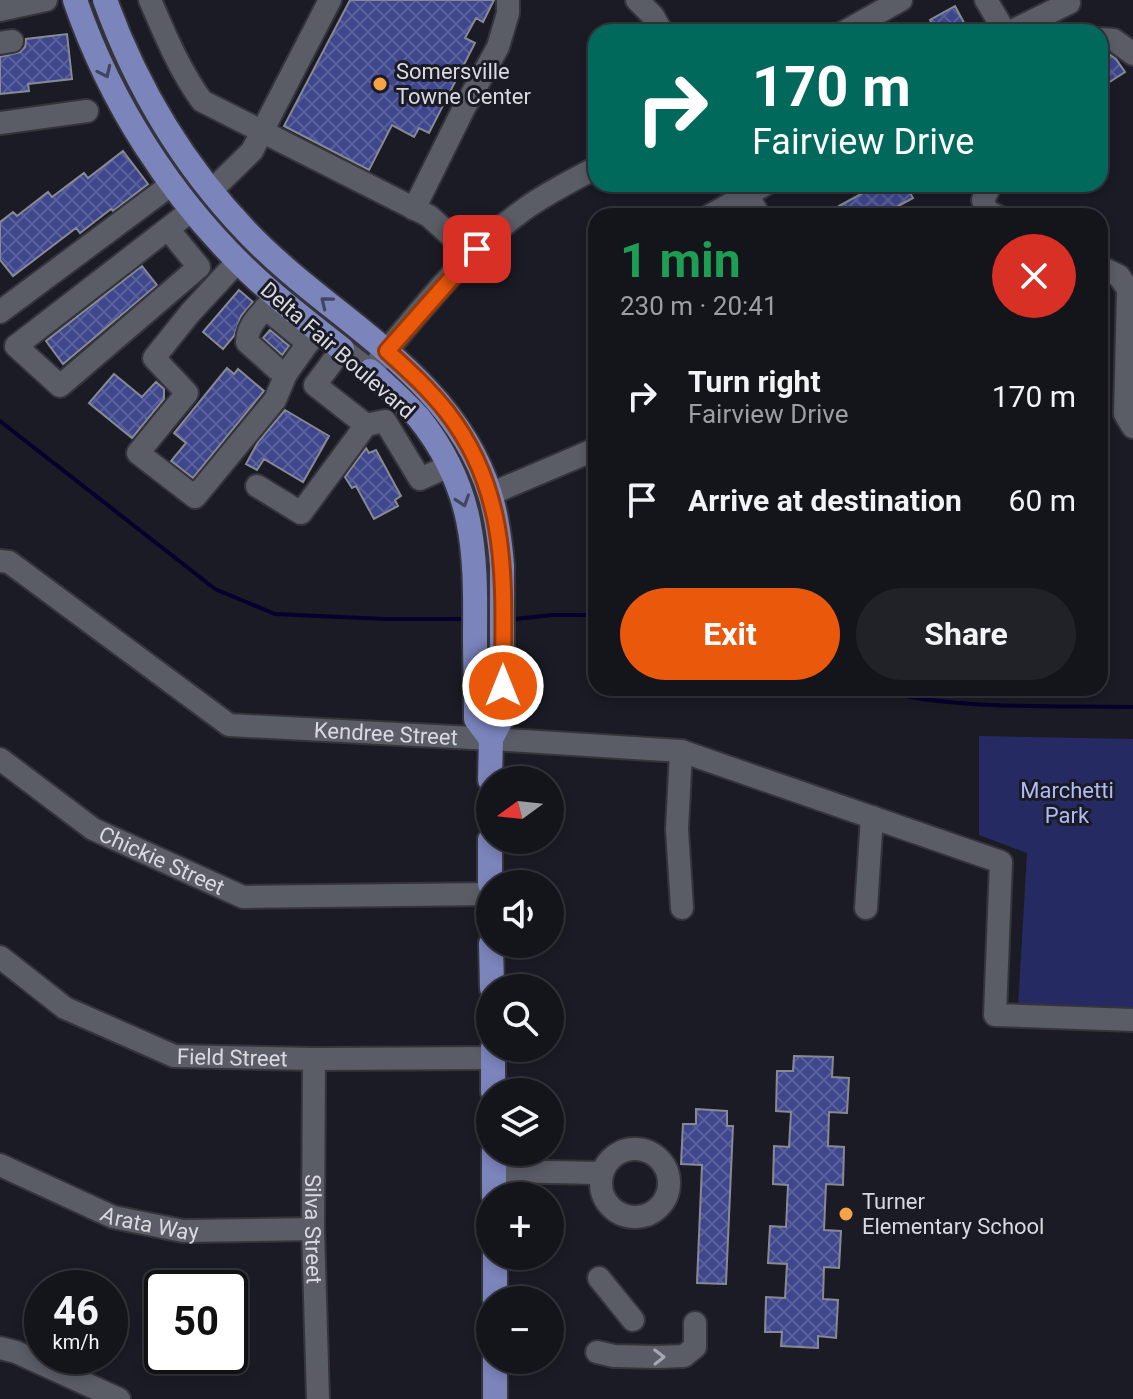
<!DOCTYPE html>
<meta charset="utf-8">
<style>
body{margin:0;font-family:Roboto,sans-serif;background:#212128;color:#f1f3f6;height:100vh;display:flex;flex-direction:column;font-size:30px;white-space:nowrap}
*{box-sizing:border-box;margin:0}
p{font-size:26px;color:#9d9ea3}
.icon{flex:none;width:44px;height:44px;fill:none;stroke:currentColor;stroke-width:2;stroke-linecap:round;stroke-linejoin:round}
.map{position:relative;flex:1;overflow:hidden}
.side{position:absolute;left:588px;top:208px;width:520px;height:488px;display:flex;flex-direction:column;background:#14141b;border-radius:24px;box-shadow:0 4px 12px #0003,0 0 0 2px #33333a}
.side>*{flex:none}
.top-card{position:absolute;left:588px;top:24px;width:520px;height:168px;border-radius:24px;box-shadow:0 4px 12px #0003,0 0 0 2px #33333a;background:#00695c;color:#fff;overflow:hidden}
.needle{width:52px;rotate:255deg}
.tools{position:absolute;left:476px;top:766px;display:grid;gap:16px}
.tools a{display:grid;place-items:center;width:88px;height:88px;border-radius:50%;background:#14141b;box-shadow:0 4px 12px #0003,0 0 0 2px #33333a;font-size:40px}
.speed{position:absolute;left:24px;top:1270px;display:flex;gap:16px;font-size:40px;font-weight:700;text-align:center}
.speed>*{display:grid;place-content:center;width:104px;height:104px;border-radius:50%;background:#14141b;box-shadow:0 4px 12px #0003,0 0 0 2px #33333a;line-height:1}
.speed small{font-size:20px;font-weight:400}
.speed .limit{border:4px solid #111;border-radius:12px;background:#fff;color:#111}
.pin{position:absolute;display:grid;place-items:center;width:68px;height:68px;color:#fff;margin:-34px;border-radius:16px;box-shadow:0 4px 12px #0006}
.me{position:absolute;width:88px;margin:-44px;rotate:0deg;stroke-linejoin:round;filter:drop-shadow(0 0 6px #0008)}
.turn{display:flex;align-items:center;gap:28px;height:168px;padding:0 32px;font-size:36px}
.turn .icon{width:104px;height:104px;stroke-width:2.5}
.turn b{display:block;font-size:56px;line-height:68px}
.round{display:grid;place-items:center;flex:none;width:84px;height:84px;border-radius:42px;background:#212128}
.head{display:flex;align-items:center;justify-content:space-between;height:136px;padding:0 32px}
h1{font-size:48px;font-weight:700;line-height:60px;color:#1e9e55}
.action{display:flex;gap:16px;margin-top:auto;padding:16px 32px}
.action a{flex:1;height:92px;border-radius:48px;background:#ea580c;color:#fff;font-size:32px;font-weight:700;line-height:92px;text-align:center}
.action a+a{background:#212128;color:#f1f3f6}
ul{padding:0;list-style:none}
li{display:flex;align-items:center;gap:24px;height:104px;padding:0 32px}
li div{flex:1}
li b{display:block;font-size:30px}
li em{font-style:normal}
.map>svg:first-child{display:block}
</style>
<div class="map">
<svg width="1133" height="1399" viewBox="0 0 1133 1399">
<defs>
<pattern id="building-cross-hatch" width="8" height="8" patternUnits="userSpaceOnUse" patternTransform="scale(2)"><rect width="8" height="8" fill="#3e468c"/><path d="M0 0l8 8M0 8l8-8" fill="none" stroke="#59609c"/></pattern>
</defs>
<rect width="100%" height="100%" fill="#1a1b24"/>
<path fill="#262a63" d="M979 736 1133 739V1029L1017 1024 1027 853 979 835Z"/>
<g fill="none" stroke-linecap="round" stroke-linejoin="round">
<path stroke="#05002c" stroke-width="4" d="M0 421 215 589 275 614 385 619H461
M515 619 552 615H596
M871 688C950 711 1051 705 1133 707"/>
</g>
<path fill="url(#building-cross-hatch)" stroke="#878a94" stroke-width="2" d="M350 0H494L483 22 476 18 465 38 475 43 429 133 419 128 414 137 392 125 369 170 284 126Z
M955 6 969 32H936L930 20Z
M67 34 72 79 28 84 29 91 0 94V57L20 52 25 47 26 39Z
M1109 54 1116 59 1125 72 1108 83 1107 80 1100 85V60Z
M123 151 148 184 113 211 111 209 80 233 76 228 13 276 0 260V222L13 212 17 216 48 192 52 197 84 173 88 178Z
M879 184H905L913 198 880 216H844L839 206Z
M142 266 157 285 63 364 46 341Z
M239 290 253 302 241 316 234 336 223 349 203 332Z
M270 330 289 346 282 355 263 338Z
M227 368 234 374 238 369 264 391 193 478 171 461 186 443 174 433Z
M114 374 142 397 156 382 164 389V399L132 438 89 403Z
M285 410 329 436 303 482 264 459 257 470 246 464 258 442Z
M366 448 369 453 376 450 401 496 395 500 398 506 374 519 356 486 352 488 345 477Z
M794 1056 833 1057 832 1077 849 1078 847 1113 829 1112 828 1146 844 1147 843 1185 826 1184 824 1230 841 1231 839 1268 824 1267 823 1299 838 1300 836 1338 818 1336V1348L781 1346 782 1332H765L766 1297 785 1298 787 1264 768 1263 770 1226 786 1227 788 1185 773 1184 774 1146 789 1147 791 1112 776 1111 777 1071H793Z
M696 1109 727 1111V1126H733L726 1284 697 1283 702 1165 681 1164 683 1124H696Z"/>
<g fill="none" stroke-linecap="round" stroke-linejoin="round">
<g stroke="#34353b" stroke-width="26">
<g id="minor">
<path d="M150 0C165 35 180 71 202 101L429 216 471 254"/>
<path d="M637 0 653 16 662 32"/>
<path d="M986 0 1005 32"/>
<path d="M0 10 46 0"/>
<path d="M844 32 901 0"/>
<path d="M1010 32 1069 3"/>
<path d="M1100 39 1114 40 1133 54"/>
<path d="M0 43 12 41"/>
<path d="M0 123 87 111"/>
<path d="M742 184 759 216"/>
<path d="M991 184 983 200 987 211 997 216"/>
<path d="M211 191 252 151 330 0"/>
<path d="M414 209 463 110 498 47 508 13V0"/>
<path d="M709 216 766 184"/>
<path d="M168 229 199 267 60 386 16 346 192 210"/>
<path d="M238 261 190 313 154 358 187 393 138 453 195 497 275 400 286 374"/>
<path d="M1100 267 1119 276 1128 289 1125 414 1133 427"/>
<path d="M279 299C264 309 247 323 247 342L277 369 286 374 308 343 319 331"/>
<path d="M265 308 308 343"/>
<path d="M0 312 172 184"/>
<path d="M366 425 315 385 342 349 370 371C417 315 462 255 522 211 545 194 571 181 596 168"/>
<path d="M257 486 301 513 366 425 385 421 420 479 449 466"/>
<path d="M490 494 596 449"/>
<path id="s1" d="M0 561 9 562 229 725 491 739 681 751 1001 862 995 1015 1133 1020"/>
<path d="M681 751 677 829 682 908"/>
<path id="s2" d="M0 759 93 829 243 897 490 894"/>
<path d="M866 908 872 817"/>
<path id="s3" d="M0 957 65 1008 174 1056 314 1059 493 1058"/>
<path id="s4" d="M314 1059 313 1229 318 1399"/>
<circle cx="635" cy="1183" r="34"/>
<path id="s5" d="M0 1165 113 1217 183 1231 313 1229"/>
<path d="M494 1171 601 1173"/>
<path d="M599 1278 633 1320"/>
<path d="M0 1348 16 1352 119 1399"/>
<path d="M597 1352 614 1356 657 1357 684 1356 695 1347V1323"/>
</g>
</g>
<g stroke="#34353b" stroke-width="28">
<path id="major" d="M75 0C110 102 170 196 248 271 277 299 310 324 342 349
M105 0C136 86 183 165 246 231 328 318 452 372 490 494 497 517 500 541 502 565V718L491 739 490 780
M370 371C387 386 404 401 419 418 474 487 476 549 475 633 475 661 476 690 476 719L491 739
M490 884V840
M491 944 492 988
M493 1048V1092
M494 1152V1196
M495 1256V1300
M495 1360V1399"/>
</g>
<use href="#minor" stroke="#5a5c66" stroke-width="22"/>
<use href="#major" stroke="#7b84bb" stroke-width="24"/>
</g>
<defs><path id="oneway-chevron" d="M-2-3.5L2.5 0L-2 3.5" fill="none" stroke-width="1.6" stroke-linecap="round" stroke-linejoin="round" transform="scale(2)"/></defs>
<g stroke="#414560">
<use href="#oneway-chevron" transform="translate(105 72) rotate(65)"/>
<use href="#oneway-chevron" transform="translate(326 302) rotate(-141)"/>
<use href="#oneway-chevron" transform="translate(463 501) rotate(72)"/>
</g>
<use stroke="#a6a8af" href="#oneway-chevron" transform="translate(659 1357) rotate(-1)"/>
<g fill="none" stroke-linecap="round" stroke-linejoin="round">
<g stroke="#983908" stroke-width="20">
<path id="route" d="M477 249 387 351C408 370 429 389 447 412 512 496 503 587 503 686"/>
</g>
<use href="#route" stroke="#ea580c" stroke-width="14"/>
</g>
<g fill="#f5a346" stroke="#1a1b24" stroke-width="3">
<circle cx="380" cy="84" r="8"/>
<circle cx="846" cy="1214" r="8"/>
</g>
<g text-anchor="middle" stroke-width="6" stroke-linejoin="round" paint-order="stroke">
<g font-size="22" fill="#d9dae0" stroke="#1a1b24" text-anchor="start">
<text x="396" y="79">Somersville<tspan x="396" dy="25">Towne Center</tspan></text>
<text x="862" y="1209">Turner<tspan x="862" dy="25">Elementary School</tspan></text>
</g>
<g font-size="22" fill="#d9dae0" stroke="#1a1b24">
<text transform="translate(338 350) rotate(41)" y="8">Delta Fair Boulevard</text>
<text dy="8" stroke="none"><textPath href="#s1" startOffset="440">Kendree Street</textPath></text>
<text dy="8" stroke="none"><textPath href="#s2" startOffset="192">Chickie Street</textPath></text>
<text dy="8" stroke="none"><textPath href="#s3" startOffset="260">Field Street</textPath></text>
<text dy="8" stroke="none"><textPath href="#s5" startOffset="162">Arata Way</textPath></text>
<text dy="8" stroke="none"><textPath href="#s4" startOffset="170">Silva Street</textPath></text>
</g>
<g font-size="22" fill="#afbbf8" stroke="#1a1b24">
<text x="1067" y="798">Marchetti<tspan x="1067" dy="25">Park</tspan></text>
</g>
</g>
</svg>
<div class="tools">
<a><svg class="needle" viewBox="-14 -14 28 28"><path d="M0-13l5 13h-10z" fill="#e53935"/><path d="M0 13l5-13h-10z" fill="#9d9ea3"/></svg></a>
<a><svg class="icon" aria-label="sound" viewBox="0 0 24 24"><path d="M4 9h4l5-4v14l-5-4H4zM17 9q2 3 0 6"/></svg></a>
<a><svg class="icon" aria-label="search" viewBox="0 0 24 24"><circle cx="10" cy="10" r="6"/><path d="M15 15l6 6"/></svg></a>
<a><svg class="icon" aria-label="layers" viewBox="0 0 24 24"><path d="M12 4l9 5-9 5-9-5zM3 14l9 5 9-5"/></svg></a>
<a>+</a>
<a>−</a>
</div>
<div class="speed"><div>46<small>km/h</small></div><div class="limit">50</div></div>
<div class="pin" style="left:477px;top:249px;background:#d93025"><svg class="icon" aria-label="arrive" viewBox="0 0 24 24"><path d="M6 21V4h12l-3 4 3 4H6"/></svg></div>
<svg class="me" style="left:503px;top:686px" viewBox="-20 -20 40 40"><circle r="17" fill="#ea580c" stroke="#fff" stroke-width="3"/><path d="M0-11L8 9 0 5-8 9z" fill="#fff"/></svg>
<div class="top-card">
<div class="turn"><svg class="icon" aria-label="right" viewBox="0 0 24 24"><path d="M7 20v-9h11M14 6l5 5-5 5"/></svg><div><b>170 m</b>Fairview Drive</div></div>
</div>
<section class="side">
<div class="head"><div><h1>1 min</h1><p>230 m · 20:41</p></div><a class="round" style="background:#d93025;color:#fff"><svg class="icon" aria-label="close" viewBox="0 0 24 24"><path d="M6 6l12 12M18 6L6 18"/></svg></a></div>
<ul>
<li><svg class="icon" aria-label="right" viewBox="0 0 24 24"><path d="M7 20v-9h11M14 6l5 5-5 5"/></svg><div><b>Turn right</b><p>Fairview Drive</p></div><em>170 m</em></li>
<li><svg class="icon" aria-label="arrive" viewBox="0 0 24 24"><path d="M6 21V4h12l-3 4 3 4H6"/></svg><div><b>Arrive at destination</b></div><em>60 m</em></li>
</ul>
<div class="action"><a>Exit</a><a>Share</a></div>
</section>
</div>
